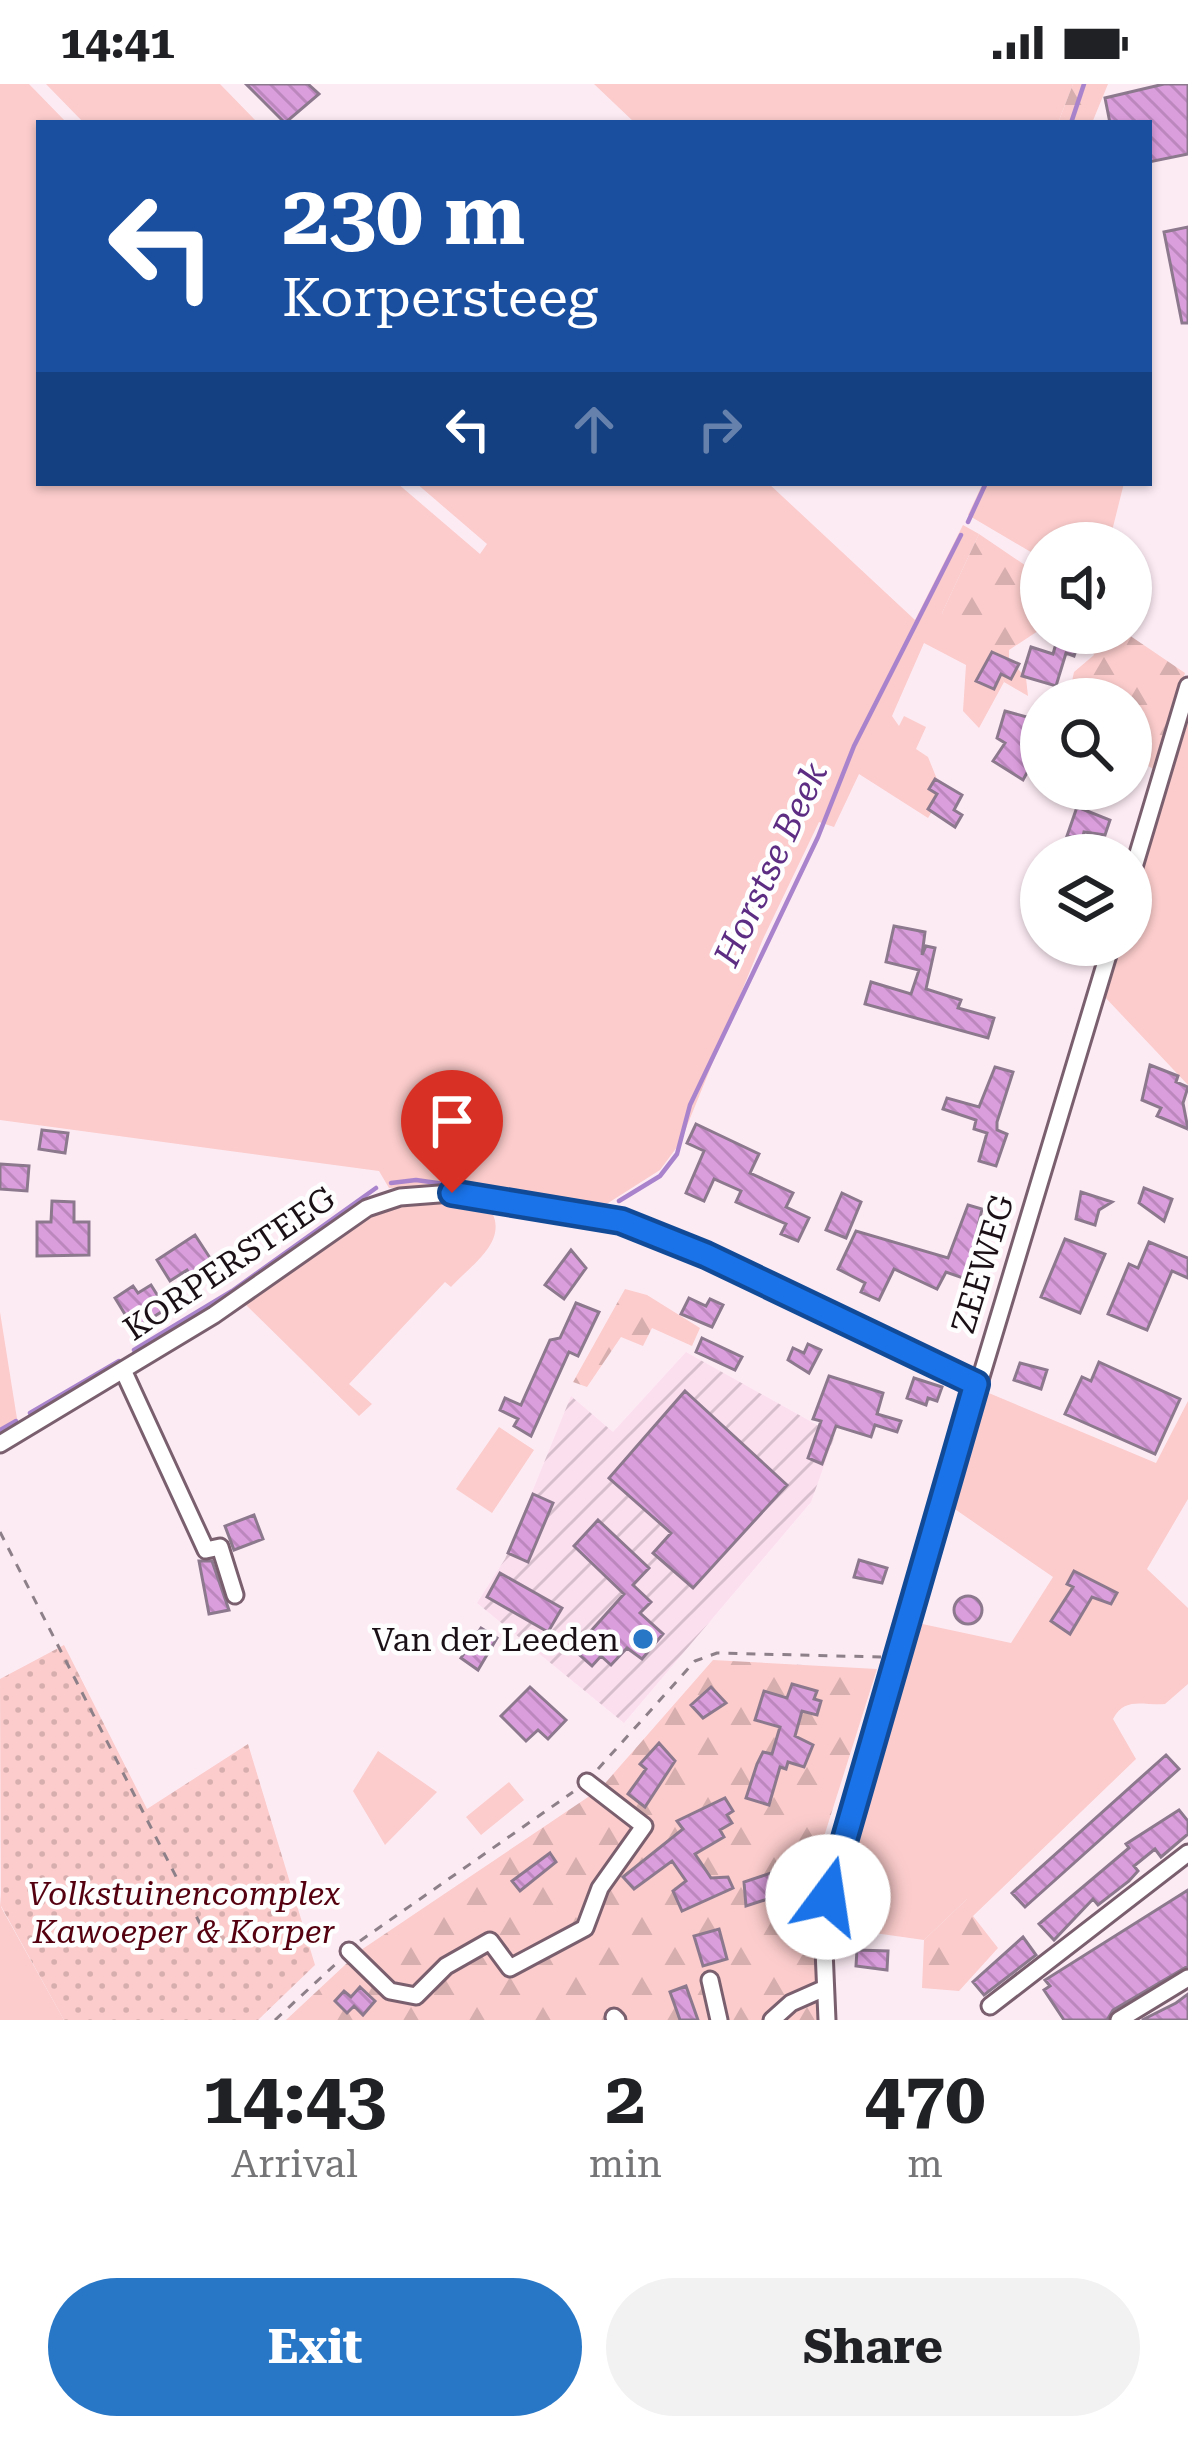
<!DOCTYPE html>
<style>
body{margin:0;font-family:"Roboto Serif",serif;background:#f2f2f2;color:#202124;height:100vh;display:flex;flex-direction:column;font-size:45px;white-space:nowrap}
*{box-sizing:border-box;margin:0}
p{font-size:39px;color:#757577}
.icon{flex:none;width:66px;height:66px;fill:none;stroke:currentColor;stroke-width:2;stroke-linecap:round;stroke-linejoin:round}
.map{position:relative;height:1936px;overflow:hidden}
.details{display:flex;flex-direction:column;background:#fff;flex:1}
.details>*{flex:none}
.banner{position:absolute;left:36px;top:36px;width:1116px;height:366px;border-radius:0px;box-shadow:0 3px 9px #0004;background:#1a4fa0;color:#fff;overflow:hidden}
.controls{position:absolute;left:1020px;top:438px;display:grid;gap:24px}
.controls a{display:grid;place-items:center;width:132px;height:132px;border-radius:50%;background:#fff;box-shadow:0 3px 9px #0004;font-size:60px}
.pin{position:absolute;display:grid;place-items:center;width:102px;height:102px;color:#fff;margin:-123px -51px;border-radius:50% 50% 50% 0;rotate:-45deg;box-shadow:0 0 12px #0007}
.pin .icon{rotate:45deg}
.me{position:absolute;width:132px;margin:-66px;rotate:14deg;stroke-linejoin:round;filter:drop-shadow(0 0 9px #0008)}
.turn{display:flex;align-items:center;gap:42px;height:252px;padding:0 48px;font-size:54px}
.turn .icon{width:156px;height:156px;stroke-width:2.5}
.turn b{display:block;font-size:84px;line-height:102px}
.lanes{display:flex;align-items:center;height:114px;padding:0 48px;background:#0003;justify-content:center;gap:60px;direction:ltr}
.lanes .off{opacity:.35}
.eta{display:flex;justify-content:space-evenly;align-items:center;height:204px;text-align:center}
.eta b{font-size:72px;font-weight:700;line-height:84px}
.primary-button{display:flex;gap:24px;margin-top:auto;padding:24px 48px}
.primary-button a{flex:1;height:138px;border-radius:72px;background:#2877c6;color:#fff;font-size:48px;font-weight:700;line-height:138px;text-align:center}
.primary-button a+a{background:#f2f2f2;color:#202124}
.status{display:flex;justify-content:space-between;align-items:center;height:84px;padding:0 60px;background:#fff;direction:ltr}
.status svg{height:33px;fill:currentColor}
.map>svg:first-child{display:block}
</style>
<div class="status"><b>14:41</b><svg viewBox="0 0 49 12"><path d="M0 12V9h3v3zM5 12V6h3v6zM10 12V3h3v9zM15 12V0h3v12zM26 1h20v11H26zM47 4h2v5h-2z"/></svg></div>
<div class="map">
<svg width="1188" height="1936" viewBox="0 0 1188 1936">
<defs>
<pattern id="industrial-furrows" width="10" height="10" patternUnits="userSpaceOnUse" patternTransform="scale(3)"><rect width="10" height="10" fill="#fcdfef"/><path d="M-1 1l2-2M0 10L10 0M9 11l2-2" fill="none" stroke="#d7becc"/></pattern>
<pattern id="forest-firs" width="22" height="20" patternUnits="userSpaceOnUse" patternTransform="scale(3)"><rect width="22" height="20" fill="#fbcccb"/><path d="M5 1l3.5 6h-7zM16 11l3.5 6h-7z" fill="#d7aeae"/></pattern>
<pattern id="garden-dots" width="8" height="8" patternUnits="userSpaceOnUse" patternTransform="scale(3)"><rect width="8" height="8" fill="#fbcccb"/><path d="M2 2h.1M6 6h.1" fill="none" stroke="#d7aeae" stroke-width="1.8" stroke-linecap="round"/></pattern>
<pattern id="building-back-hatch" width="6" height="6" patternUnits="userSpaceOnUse" patternTransform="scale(3)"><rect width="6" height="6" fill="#db9edd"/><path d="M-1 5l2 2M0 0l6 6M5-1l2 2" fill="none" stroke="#bb87bd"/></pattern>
</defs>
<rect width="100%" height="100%" fill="#fdebf4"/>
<path fill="url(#industrial-furrows)" d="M686 1268 835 1351 811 1418 624 1639 477 1519 505 1475 571 1312 613 1348Z"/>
<path fill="#fbcccb" d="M0 0H29L67 39H39V399H397L480 470 487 460 416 399H768L915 536 963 441 979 450 942 529 989 572 1004 598 979 644 963 627 966 581 924 559 892 632 899 642 904 632 926 643 916 665 928 673 943 710 928 734 859 690 834 743 819 738 763 855 680 1059 660 1086 594 1128 440 1102 389 1104 379 1087 0 1036Z
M46 0H220L258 39H84Z
M594 0H1073L1058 39H635Z
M983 399H1124L1109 459H1041V474L968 431Z
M1188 638V1001L1102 910 1117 861H1131V816Z
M429 1115 489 1123C511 1156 473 1179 451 1203L445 1198 349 1300 372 1320 359 1332 244 1219C301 1177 356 1122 429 1115Z
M0 1228 18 1341 0 1355Z
M984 1307 1156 1379 1188 1317V1415L1147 1485 1188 1524V1600L1165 1620C1144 1622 1125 1612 1113 1635L1136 1675 973 1832 967 1815 924 1856 832 1843 848 1754 913 1538 1011 1559 1053 1493 949 1421Z
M499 1343 534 1366 492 1429 456 1405Z
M378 1667 437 1708 385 1761 353 1707Z
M509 1698 524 1716 481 1751 466 1733Z
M0 1810 1 1823 64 1936H0Z"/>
<path fill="url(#forest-firs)" d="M1073 0H1108L1092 39H1058Z
M979 450 1041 492V545L1009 566V575L1026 594 1028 612 1004 598 989 572 967 566 942 529Z
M1084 549H1126L1185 589 1155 686 1131 672V615H1068L1074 588 1094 571Z
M625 1205 647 1211 700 1244 692 1262 652 1244 643 1262 621 1253 587 1303 573 1298Z
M713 1576 877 1585 815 1781 822 1936H286L361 1866 600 1705Z
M967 1815H975L973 1832 998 1864 959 1907 922 1904 924 1856Z"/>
<path fill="url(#garden-dots)" d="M64 1561 147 1725 248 1660 315 1881 258 1936H64L1 1822 0 1595Z"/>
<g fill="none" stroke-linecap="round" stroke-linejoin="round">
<path stroke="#a984cc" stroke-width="4.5" d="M1071 39 1084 0
M968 438 986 399
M391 1099 416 1096 607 1123
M619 1117 660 1092 677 1070 690 1021 818 753 854 662 961 451
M134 1266 232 1207 376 1104
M30 1329 119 1277
M0 1346 16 1337"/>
</g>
<path fill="url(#building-back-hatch)" stroke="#8d798e" stroke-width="3" d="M246 0H308L319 10 285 39Z
M1164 0H1188V70L1149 78V39H1110L1105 14Z
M1188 143V239H1182L1164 148Z
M1059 549H1082L1074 572 1066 569 1056 602 1022 592 1031 563 1053 570Z
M992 568 1019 580 1011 595 1001 590 994 605 976 597Z
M1005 627 1041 637V680L1034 676 1023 696 993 677 1005 659 997 654Z
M935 695 962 711 954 726 962 731 955 743 928 725 937 710 929 705Z
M1077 723 1110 736 1105 751 1084 748 1082 756 1067 752Z
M894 842 925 848 922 871 926 862 935 864 926 905 961 916 958 924 994 934 988 954 865 920 871 898 911 910 919 886 886 878Z
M1150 981 1178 992 1176 998 1188 1003 1183 1019 1188 1045 1157 1032 1161 1024 1142 1016Z
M995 983 1013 988 997 1038V1046L1007 1050 996 1082 979 1077 987 1049 974 1045 976 1036 943 1025 947 1014 979 1023Z
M696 1040 759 1070 750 1089 793 1109 786 1123 809 1134 798 1157 781 1150 786 1140 736 1118 741 1107 714 1095 704 1117 686 1109 704 1067 687 1059Z
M42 1046 68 1049 65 1069 39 1065Z
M0 1080 29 1082 27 1107 0 1105Z
M1144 1104 1172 1115 1164 1137 1139 1119Z
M1081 1108 1112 1118 1099 1126 1095 1141 1076 1135Z
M842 1109 861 1118 846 1154 826 1146Z
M52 1117 74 1118V1138H89V1171L37 1172V1138H51Z
M968 1121 982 1125 966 1195 946 1188 937 1205 894 1185 879 1216 861 1208 865 1199 838 1185 856 1147 948 1174Z
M195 1151 214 1180 193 1195 187 1186 170 1197 157 1176Z
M1065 1155 1105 1170 1080 1229 1041 1213Z
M1149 1158 1188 1174V1194L1172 1187 1147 1246 1108 1230 1129 1180 1138 1184Z
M571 1166 586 1184 564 1215 545 1201Z
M151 1201 166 1225 134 1245 115 1214 133 1202 138 1209Z
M689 1214 706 1222 710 1215 723 1221 712 1243 681 1230Z
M576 1219 599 1228 578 1272 569 1268 531 1352 514 1342 518 1335 500 1326 505 1314 521 1321 550 1256 560 1254Z
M702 1254 742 1273 735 1286 696 1268Z
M808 1260 821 1266 809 1289 788 1276 793 1264 804 1269Z
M1099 1278 1180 1315 1155 1370 1065 1330 1082 1293 1091 1297Z
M1020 1279 1047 1286 1041 1305 1014 1296Z
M829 1292 883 1309 877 1330 901 1337 897 1348 875 1341 871 1353 836 1342 822 1380 808 1374 821 1337 813 1335Z
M914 1294 942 1303 937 1317 928 1314 926 1321 907 1314Z
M685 1307 787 1401 693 1504 653 1469 671 1449 609 1394Z
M533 1410 553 1419 528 1478 508 1469Z
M254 1431 263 1455 234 1466 225 1442Z
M598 1436 649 1484 633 1501 651 1518 640 1529 663 1550 642 1575 627 1564 611 1581 601 1572 592 1582 574 1566 624 1510 574 1462Z
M859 1476 887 1484 882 1499 854 1493Z
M199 1477H212L229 1526 209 1530Z
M1074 1487 1117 1509 1111 1520 1092 1513 1070 1550 1051 1537 1073 1503 1067 1500Z
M500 1489 562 1524 548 1548 487 1513Z
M954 1526a14 14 0 1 1 28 0a14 14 0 1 1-28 0Z
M481 1544 497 1554 478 1586 461 1574Z
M792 1600 817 1607 814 1615 821 1617 817 1631 802 1627 795 1652 813 1661 804 1683 788 1678 786 1685 780 1683 769 1721 746 1714 757 1680 763 1668 772 1670 780 1643 755 1636 764 1607 787 1614Z
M530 1603 566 1636 548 1655 538 1646 526 1657 501 1632Z
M711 1603 726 1619 703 1634 691 1621Z
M659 1659 675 1677 645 1723 628 1710 646 1685 640 1680Z
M1166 1671 1179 1685 1025 1823 1012 1809Z
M725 1714 733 1727 727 1731 732 1739 720 1746 724 1753 695 1770 711 1794 728 1793 733 1804 682 1827 673 1807 686 1797 672 1777 634 1805 623 1793 683 1745 677 1737Z
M1179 1726 1188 1737V1750L1161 1773 1155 1765 1134 1782 1138 1787 1129 1797 1098 1821 1093 1815 1054 1856 1039 1840 1129 1764 1126 1760Z
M550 1769 556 1778 520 1807 512 1797Z
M774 1788 777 1812 746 1822 744 1798Z
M1188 1806V1882L1113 1926 1107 1936H1064L1044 1906 1050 1902 1045 1896Z
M719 1845 727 1875 703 1882 694 1852Z
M1023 1853 1036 1871 984 1911 973 1898Z
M857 1866 888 1867 887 1886 856 1882Z
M686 1902 698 1936H680L670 1908Z
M360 1903 375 1917 363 1931 354 1922 347 1929 335 1917 344 1907 351 1913Z
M1188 1910V1936H1142L1176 1919Z"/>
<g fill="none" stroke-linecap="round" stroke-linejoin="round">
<g stroke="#7a606f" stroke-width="21">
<path id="minor" d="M1131 793 1188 602
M123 1286 206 1466 220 1463 235 1511
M0 1360 214 1231 367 1124 400 1113 452 1109 621 1137 706 1171 976 1301
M349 1867 390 1907 416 1912 446 1882 490 1857 510 1884 585 1844 600 1804 644 1742 587 1698
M710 1896 719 1936
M990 1922 1188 1769
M614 1933 617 1936
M772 1936 791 1919 825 1904
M827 1936 823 1842 833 1784 1111 861
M1119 1936 1188 1894"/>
</g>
<path stroke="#8e8088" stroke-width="3" stroke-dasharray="9 9" stroke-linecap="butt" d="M0 1448 212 1863
M598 1685 695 1577 717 1569 881 1573
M360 1857 573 1708
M275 1936 340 1876"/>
<use href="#minor" stroke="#fff" stroke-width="15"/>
</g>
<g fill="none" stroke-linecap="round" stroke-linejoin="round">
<g stroke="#114b97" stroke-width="30">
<path id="route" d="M452 1109 621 1137 706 1171 976 1300 828 1813"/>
</g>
<use href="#route" stroke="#1a73e8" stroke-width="21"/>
</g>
<circle fill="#2877c6" stroke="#fefefe" stroke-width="4.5" cx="643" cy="1555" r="12"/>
<g text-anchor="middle" stroke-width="9" stroke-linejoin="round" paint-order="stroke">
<g font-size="33" fill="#1a1016" stroke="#fefefe">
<text transform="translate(229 1179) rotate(-34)" y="12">KORPERSTEEG</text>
<text transform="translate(982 1180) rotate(-73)" y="12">ZEEWEG</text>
</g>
<g font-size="33" fill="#1a1016" stroke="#fefefe" text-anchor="end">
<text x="619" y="1567">Van der Leeden</text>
</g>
<g font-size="33" font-style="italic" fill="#550110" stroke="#fefefe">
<text x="184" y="1821">Volkstuinencomplex<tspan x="184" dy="38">Kawoeper &amp; Korper</tspan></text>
</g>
<g font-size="36" font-style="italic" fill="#5d2d83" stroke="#fefefe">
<text transform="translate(770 780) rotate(-65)" y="13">Horstse Beek</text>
</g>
</g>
</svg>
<div class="controls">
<a><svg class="icon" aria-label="sound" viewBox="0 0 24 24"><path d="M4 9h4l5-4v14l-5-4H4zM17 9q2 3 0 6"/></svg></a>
<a><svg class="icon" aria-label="search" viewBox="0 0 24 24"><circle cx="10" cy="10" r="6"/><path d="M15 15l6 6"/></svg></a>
<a><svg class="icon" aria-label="layers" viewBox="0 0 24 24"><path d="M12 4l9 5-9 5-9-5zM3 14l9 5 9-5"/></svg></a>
</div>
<div class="pin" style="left:452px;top:1109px;background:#d93025"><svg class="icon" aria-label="arrive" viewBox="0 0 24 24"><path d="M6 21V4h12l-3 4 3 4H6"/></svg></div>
<svg class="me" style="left:828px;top:1813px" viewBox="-20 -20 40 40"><circle r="19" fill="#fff"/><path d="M0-13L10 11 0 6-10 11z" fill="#1a73e8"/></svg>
<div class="banner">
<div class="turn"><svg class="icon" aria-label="left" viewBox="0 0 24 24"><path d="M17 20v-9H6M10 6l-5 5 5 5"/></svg><div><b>230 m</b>Korpersteeg</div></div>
<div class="lanes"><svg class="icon" aria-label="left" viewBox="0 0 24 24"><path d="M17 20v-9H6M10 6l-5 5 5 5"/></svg><svg class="icon off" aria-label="ahead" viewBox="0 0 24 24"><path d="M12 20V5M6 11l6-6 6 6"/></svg><svg class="icon off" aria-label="right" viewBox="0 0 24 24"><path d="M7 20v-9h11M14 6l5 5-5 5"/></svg></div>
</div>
</div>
<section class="details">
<div class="eta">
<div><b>14:43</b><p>Arrival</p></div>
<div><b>2</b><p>min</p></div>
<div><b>470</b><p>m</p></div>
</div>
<div class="primary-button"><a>Exit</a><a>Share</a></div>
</section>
